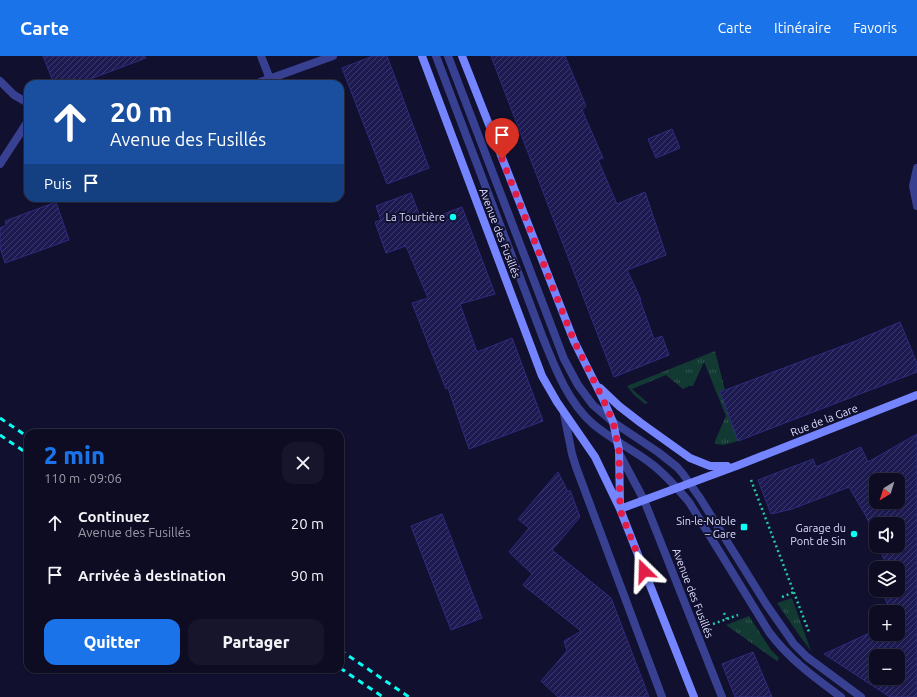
<!DOCTYPE html>
<html lang="fr">
<meta charset="utf-8">
<style>
body{margin:0;font-family:Ubuntu,sans-serif;background:#16152b;color:#f1f3f6;height:100vh;display:flex;flex-direction:column;font-size:15px;white-space:nowrap}
*{box-sizing:border-box;margin:0}
p{font-size:13px;color:#9a9ba6}
.icon{flex:none;width:22px;height:22px;fill:none;stroke:currentColor;stroke-width:2;stroke-linecap:round;stroke-linejoin:round}
.map{position:relative;flex:1;overflow:hidden}
.drawer{position:absolute;left:24px;top:373px;width:320px;height:244px;display:flex;flex-direction:column;background:#0d0c23;border-radius:12px;box-shadow:0 1px 3px #0004,0 0 0 1px #2d2c41}
.drawer>*{flex:none}
.top-card{position:absolute;left:24px;top:24px;width:320px;height:122px;border-radius:12px;box-shadow:0 1px 3px #0004,0 0 0 1px #2d2c41;background:#1a4fa0;color:#fff;overflow:hidden}
.needle{width:26px;rotate:218deg}
.buttons{position:absolute;left:869px;top:417px;display:grid;gap:8px}
.buttons a{display:grid;place-items:center;width:36px;height:36px;border-radius:8px;background:#0d0c23;box-shadow:0 1px 3px #0004,0 0 0 1px #2d2c41;font-size:20px}
.pin{position:absolute;display:grid;place-items:center;width:34px;height:34px;color:#fff;margin:-41px -17px;border-radius:50% 50% 50% 0;rotate:-45deg;box-shadow:0 0 4px #0007}
.pin .icon{rotate:45deg}
.me{position:absolute;width:44px;margin:-22px;rotate:338deg;stroke-linejoin:round;filter:drop-shadow(0 0 3px #0008)}
.turn{display:flex;align-items:center;gap:14px;height:84px;padding:0 20px;font-size:18px}
.turn .icon{width:52px;height:52px;stroke-width:2.5}
.turn b{display:block;font-size:28px;line-height:34px}
.then{display:flex;align-items:center;height:38px;padding:0 20px;background:#0003;gap:8px;font-size:15px}
.round{display:grid;place-items:center;flex:none;width:42px;height:42px;border-radius:12px;background:#16152b}
.headline{display:flex;align-items:center;justify-content:space-between;height:68px;padding:0 20px}
h1{font-size:24px;font-weight:800;line-height:30px;color:#1a73e8}
.primary-button{display:flex;gap:8px;margin-top:auto;padding:8px 20px}
.primary-button a{flex:1;height:46px;border-radius:12px;background:#1a73e8;color:#fff;font-size:16px;font-weight:800;line-height:46px;text-align:center}
.primary-button a+a{background:#16152b;color:#f1f3f6}
ul{padding:0;list-style:none}
li{display:flex;align-items:center;gap:12px;height:52px;padding:0 20px}
li div{flex:1}
li b{display:block;font-size:15px}
li em{font-style:normal}
header{display:flex;align-items:center;gap:24px;box-sizing:border-box;height:56px;padding:0 20px;background:#1a73e8;color:#fff}
header strong{font-size:19px}
nav{display:flex;gap:22px;margin-inline-start:auto;font-size:14px}
.map>svg:first-child{display:block}
</style>
<header>
<strong>Carte</strong>
<nav><a>Carte</a><a>Itinéraire</a><a>Favoris</a></nav>
</header>
<div class="map">
<svg width="917" height="641" viewBox="0 0 917 641">
<defs>
<pattern id="grass-tufts" width="24" height="20" patternUnits="userSpaceOnUse"><rect width="24" height="20" fill="#123932"/><path d="M3 7l-1-3M5 7V3M7 7l1-3M15 17l-1-3M17 17v-4M19 17l1-3" fill="none" stroke="#345551"/></pattern>
<pattern id="building-hatch" width="6" height="6" patternUnits="userSpaceOnUse"><rect width="6" height="6" fill="#1d1a51"/><path d="M-1 1l2-2M0 6l6-6M5 7l2-2" fill="none" stroke="#3d3b6b"/></pattern>
</defs>
<rect width="100%" height="100%" fill="#11102f"/>
<path fill="url(#grass-tufts)" d="M715 295 738 385 724 389 715 388V385L726 360 704 306 693 330H689L683 333 666 319 632 333 648 347 645 348 634 339 627 330Z
M792 542 811 595 799 579 777 547Z
M749 560 771 594 779 602 777 605 726 569Z"/>
<path fill="url(#building-hatch)" stroke="#2f2b7f" fill-rule="evenodd" d="M43 0H145L146 2 77 28H54Z
M373 0H387L429 112 387 128 342 12Z
M491 0H565L586 50 582 54 603 102 598 104 617 148 645 136 666 199 627 214 641 244H640L654 283 662 280 669 299 614 321Z
M672 73 680 92 656 102 648 83Z
M411 137 422 166 462 151 495 238 460 248 477 296 512 282 543 365 469 393 448 332 446 333 412 247 428 242 406 190 386 197 375 166 381 164 376 150Z
M56 146 69 184 5 207 0 191V172L6 169 5 165Z
M900 266 917 307V316L738 385 720 336 853 286Z
M917 378V641H890L824 598 876 574V578H898V556H891L882 536 887 534H898V512H888L878 490H898V468H876V484L866 460 849 431 792 453 771 458 758 424 813 403 816 411 861 391 868 406ZM876 424H898V446H876ZM876 600H898V622H876Z
M558 416 568 436 570 434 580 461 552 494 611 542 649 641H558L541 625 567 595 564 585 581 575 523 529 532 518 509 496 529 472 518 463Z
M442 458 482 562 451 574 411 470Z
M753 596 772 641H735L722 608Z"/>
<g fill="none" stroke-linecap="round" stroke-linejoin="round">
<path stroke="#27c9a8" stroke-width="2.5" stroke-dasharray="2 3" stroke-linecap="butt" d="M751 424 809 576
M782 541 794 536
M724 557 727 563
M713 568 738 559"/>
<path stroke="#384191" stroke-width="8" d="M436 0 543 282C555 312 568 346 593 368 612 384 634 394 653 409 667 420 678 433 689 446L769 576C790 604 814 621 841 641
M448 0 564 303 578 329 593 349 613 366 658 396 677 411 683 418 700 442 766 548 794 588 807 601 861 641
M0 108 28 65
M917 112 913 130 917 150"/>
<path stroke="#384191" stroke-width="8" d="M261 0 270 23
M0 25 14 39 28 47
M255 28 333 0
M564 358 572 398 576 411 662 641
M620 399 644 444 722 641"/>
<path stroke="#7485ff" stroke-width="8" d="M422 0 542 320 557 346 595 401 620 453 694 641
M462 0 574 285 603 343 613 366 619 394 620 451
M600 332 619 350 641 367 690 402 710 410H727
M620 453 739 409 917 339"/>
<path stroke="#09fff4" stroke-width="3" stroke-dasharray="6 5" stroke-linecap="butt" d="M0 362 28 381
M0 379 28 398
M340 594 409 641
M340 612 383 641"/>
</g>
<g fill="none" stroke-linecap="round" stroke-linejoin="round">
<path stroke="#e11d48" stroke-width="7" stroke-dasharray="0 12.6" d="M502 103 574 285 603 343 613 366 619 394 620 454 644 515"/>
</g>
<g fill="#09fff4" stroke="#11102f" stroke-width="1.5">
<circle cx="453" cy="161" r="4"/>
<rect x="740" y="467" width="8" height="8" rx="2"/>
<circle cx="854" cy="478" r="4"/>
</g>
<g text-anchor="middle" stroke-width="4" stroke-linejoin="round" paint-order="stroke">
<g font-size="11" fill="#dddeff" stroke="#11102f" text-anchor="end">
<text x="445" y="165">La Tourtière</text>
<text x="736" y="469">Sin-le-Noble<tspan x="736" dy="13">– Gare</tspan></text>
<text x="846" y="476">Garage du<tspan x="846" dy="13">Pont de Sin</tspan></text>
</g>
<g font-size="11" fill="#dddeff" stroke="#11102f">
<text transform="translate(500 177) rotate(69)" y="4">Avenue des Fusillés</text>
<text transform="translate(824 364) rotate(-21)" y="4">Rue de la Gare</text>
<text transform="translate(693 537) rotate(69)" y="4">Avenue des Fusillés</text>
</g>
</g>
</svg>
<div class="buttons">
<a><svg class="needle" viewBox="-14 -14 28 28"><path d="M0-13l5 13h-10z" fill="#e53935"/><path d="M0 13l5-13h-10z" fill="#9a9ba6"/></svg></a>
<a><svg class="icon" aria-label="sound" viewBox="0 0 24 24"><path d="M4 9h4l5-4v14l-5-4H4zM17 9q2 3 0 6"/></svg></a>
<a><svg class="icon" aria-label="layers" viewBox="0 0 24 24"><path d="M12 4l9 5-9 5-9-5zM3 14l9 5 9-5"/></svg></a>
<a>+</a>
<a>−</a>
</div>
<div class="pin" style="left:502px;top:103px;background:#d93025"><svg class="icon" aria-label="arrive" viewBox="0 0 24 24"><path d="M6 21V4h12l-3 4 3 4H6"/></svg></div>
<svg class="me" style="left:644px;top:515px" viewBox="-20 -20 40 40"><path d="M0-17L14 15 0 8-14 15z" fill="#e11d48" stroke="#fff" stroke-width="4"/></svg>
<div class="top-card">
<div class="turn"><svg class="icon" aria-label="ahead" viewBox="0 0 24 24"><path d="M12 20V5M6 11l6-6 6 6"/></svg><div><b>20 m</b>Avenue des Fusillés</div></div>
<div class="then">Puis<svg class="icon" aria-label="arrive" viewBox="0 0 24 24"><path d="M6 21V4h12l-3 4 3 4H6"/></svg></div>
</div>
<section class="drawer">
<div class="headline"><div><h1>2 min</h1><p>110 m · 09:06</p></div><a class="round"><svg class="icon" aria-label="close" viewBox="0 0 24 24"><path d="M6 6l12 12M18 6L6 18"/></svg></a></div>
<ul>
<li><svg class="icon" aria-label="ahead" viewBox="0 0 24 24"><path d="M12 20V5M6 11l6-6 6 6"/></svg><div><b>Continuez</b><p>Avenue des Fusillés</p></div><em>20 m</em></li>
<li><svg class="icon" aria-label="arrive" viewBox="0 0 24 24"><path d="M6 21V4h12l-3 4 3 4H6"/></svg><div><b>Arrivée à destination</b></div><em>90 m</em></li>
</ul>
<div class="primary-button"><a>Quitter</a><a>Partager</a></div>
</section>
</div>
